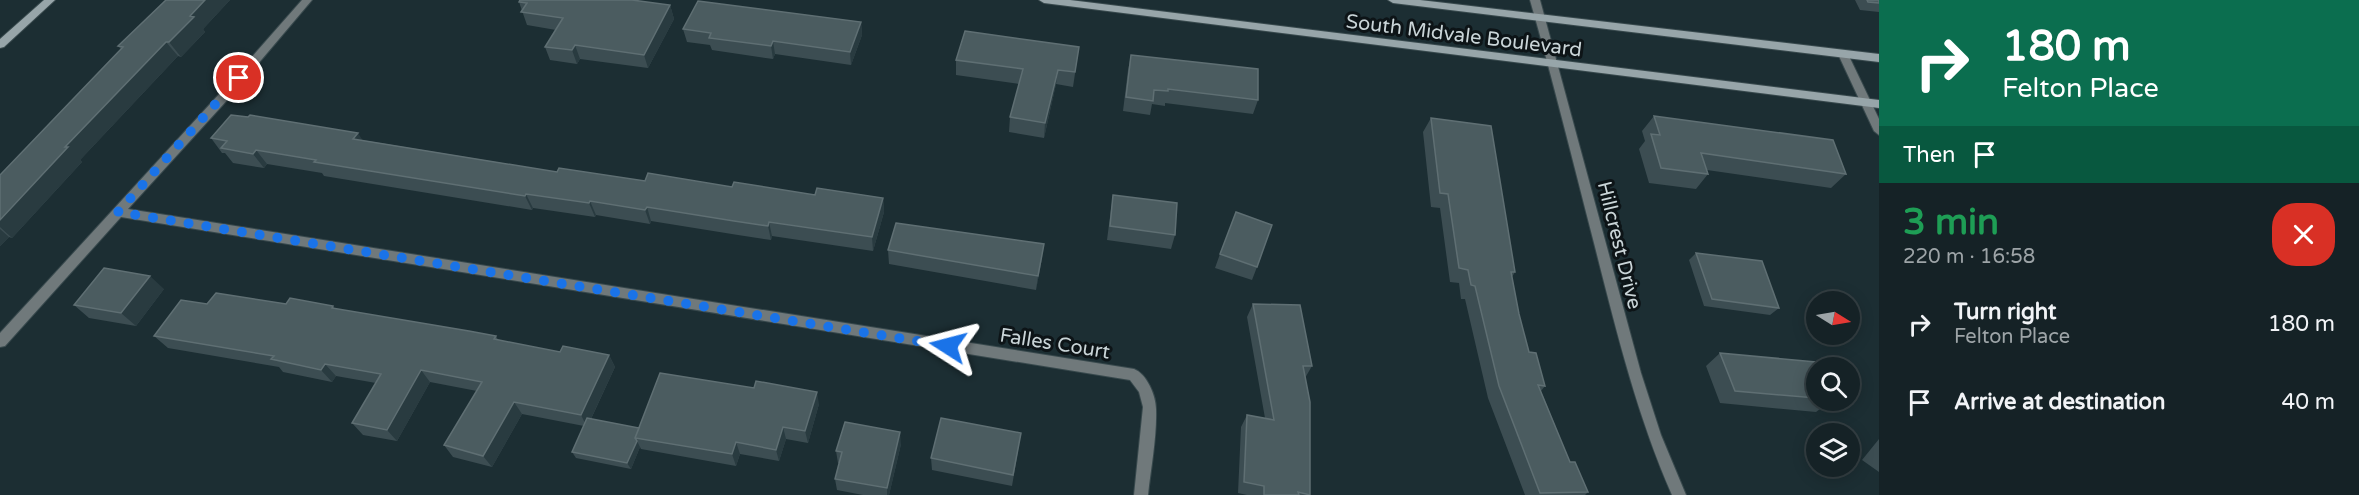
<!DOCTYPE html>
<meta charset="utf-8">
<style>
body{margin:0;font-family:"Varela Round",sans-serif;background:#1e2a2e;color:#f1f3f6;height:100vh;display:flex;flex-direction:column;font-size:22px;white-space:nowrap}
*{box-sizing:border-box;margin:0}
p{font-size:20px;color:#9da4a7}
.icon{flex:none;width:33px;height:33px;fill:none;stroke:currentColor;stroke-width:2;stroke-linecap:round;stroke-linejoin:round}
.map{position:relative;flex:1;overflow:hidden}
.side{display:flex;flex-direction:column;background:#152226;width:480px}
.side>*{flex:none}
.banner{background:#0b6e4f;color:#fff;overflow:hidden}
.needle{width:39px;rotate:101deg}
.buttons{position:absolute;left:1806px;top:291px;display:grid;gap:12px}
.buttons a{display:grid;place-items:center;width:54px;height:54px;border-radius:50%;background:#152226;box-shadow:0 3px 15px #0003,0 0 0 2px #343f43;font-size:30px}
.pin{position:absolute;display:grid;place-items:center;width:51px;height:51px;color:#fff;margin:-26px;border:3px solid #fff;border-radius:50%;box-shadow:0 2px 6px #0007}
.me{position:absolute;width:66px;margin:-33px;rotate:279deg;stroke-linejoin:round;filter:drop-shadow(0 0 4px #0008)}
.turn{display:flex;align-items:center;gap:21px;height:126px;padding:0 24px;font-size:27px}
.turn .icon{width:78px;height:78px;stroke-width:2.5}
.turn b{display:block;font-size:42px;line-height:51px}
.then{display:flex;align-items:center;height:57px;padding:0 24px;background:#0003;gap:12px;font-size:22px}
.round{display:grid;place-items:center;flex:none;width:63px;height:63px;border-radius:24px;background:#1e2a2e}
.summary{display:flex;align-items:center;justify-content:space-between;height:102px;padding:0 24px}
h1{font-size:36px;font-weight:700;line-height:45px;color:#1e9e55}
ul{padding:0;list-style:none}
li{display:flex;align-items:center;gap:18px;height:78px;padding:0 24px}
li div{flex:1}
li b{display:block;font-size:22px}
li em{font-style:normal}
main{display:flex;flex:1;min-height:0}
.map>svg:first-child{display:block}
</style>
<main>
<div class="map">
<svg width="1879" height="495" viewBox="0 0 1879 495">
<rect width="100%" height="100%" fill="#1c2e33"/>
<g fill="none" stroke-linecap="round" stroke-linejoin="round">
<g stroke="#38494d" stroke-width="2">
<path id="minor" d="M302 0H312L230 97 128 209 1134 369C1147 374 1156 396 1156 409 1157 437 1151 467 1148 495H1134L1143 407 1139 392 1130 380 121 217 5 346 0 347V333L222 91Z
M1530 0H1540L1641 373 1661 435 1686 495H1672C1636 413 1616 329 1594 243 1573 162 1553 80 1530 0Z
M1843 50 1848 54 1879 119V135L1874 131 1838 54Z"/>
</g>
<g stroke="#38494d" stroke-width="2">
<path id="secondary" d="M44 0H55L4 47 0 48V39Z
M1039 0H1070L1879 100V108L1044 3Z
M1388 0H1420L1879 54V62L1393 3Z"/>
</g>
<use href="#minor" fill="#70797b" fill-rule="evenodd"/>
<use href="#secondary" fill="#97a5a9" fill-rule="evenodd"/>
</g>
<path fill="#3c4d52" d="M166 0H230L203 29 205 32 181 57 178 56 80 160 82 162 12 238 9 237 0 246V175L121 49 118 46Z
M520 0H638L639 1 670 5 674 19 648 68 580 59 577 64 550 60 545 47 556 30 527 25 519 2Z
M1855 0H1879V12L1860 10Z
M861 22 862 35 851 65 775 54 773 59 712 50 710 45 687 42 683 29Z
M1079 47 1073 87 1056 84 1044 138 1009 132 1010 117 1019 84 956 75V60Z
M1131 55 1258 100 1253 114 1165 103V106L1152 104 1150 115 1123 111 1128 70Z
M1654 116 1846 174 1831 188 1707 170 1708 174 1696 189 1649 183 1639 149 1645 141 1642 131Z
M248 117 362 140 557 172 645 181 732 187 815 195 883 198 884 212 873 251 772 236 771 240 738 235 651 221 650 224 596 215 595 217 533 208 532 210 324 176 322 173 267 164 264 168 233 163 225 153H222L211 138Z
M1431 118 1515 272 1512 277 1519 314 1529 352 1545 386 1541 391 1570 462 1588 492 1585 495H1525L1488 398 1465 299H1461L1459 283 1450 282 1440 208 1431 207 1423 132Z
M1113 195 1175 235 1171 249 1107 240 1111 209Z
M888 250 1042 258 1036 290 889 264Z
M1696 253 1779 308 1770 315 1704 306 1689 260Z
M1220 254 1257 267 1252 280 1215 268Z
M164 289 136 326 89 318 74 305Z
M207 304H286L333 306 335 309 496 336 498 340 560 352 609 355 615 367 591 419 639 428 819 404 808 443 786 439 779 461 740 454 736 466 641 449 640 447 631 469 576 458 572 452 584 426 522 414 492 467 453 457 444 445 477 391 430 382 397 441 363 435 352 423 376 383 336 376 332 382 283 372 279 367 168 348 154 336Z
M1253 304 1312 366 1305 378 1310 402V495H1247L1238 493 1241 427 1247 415 1265 418 1247 317Z
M1720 353 1816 368V400H1832L1816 412 1720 403 1706 366Z
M1879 439V472L1862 460Z
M901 444 889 495H863L837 490 835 479 839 463H838L836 451Z
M1019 445 1012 486 932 470 931 458Z"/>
<path fill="#293b40" d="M205 0H230L203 29 205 32 181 57 169 42 190 16Z
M670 5 674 19 648 68 644 55Z
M861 22 862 35 851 65 850 52Z
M773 41 775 54 773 59 771 46Z
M166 42 178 56 80 160 82 162 12 238 0 227V220L65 147Z
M575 45 580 59 577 64 572 50Z
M1058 70 1056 84 1044 138 1045 123Z
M358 133 367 147 353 139Z
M256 150 267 164 264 168 253 154Z
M526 194 533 208 532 210 525 196Z
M883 198 884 212 873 251 872 237Z
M590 201 596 215 595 217 589 203Z
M647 207 651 221 650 224 645 210Z
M769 222 772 236 771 240 768 226Z
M0 229 9 237 0 246Z
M1044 244 1042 258 1036 290 1038 276Z
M150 276 164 289 136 326 121 313Z
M609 355 615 367 587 427 581 415Z
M325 364 336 376 332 382 321 370Z
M421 370 430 382 397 441 387 430Z
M817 392 819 404 808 443 805 431Z
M514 402 522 414 492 467 483 456Z
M783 427 786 439 779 461 776 450Z
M900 432 901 444 889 495H887V488Z
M637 441 640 447 631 469 627 463Z
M736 442 740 454 736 466 732 454Z"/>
<path fill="#4b5c60" stroke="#5f6f73" stroke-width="1.5" d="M166 0H205L190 16 194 17 169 42H166L65 147H68L0 220V175L123 47 118 46Z
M520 0H632L670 5 644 55 575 45 572 50 545 47 563 18 521 12 527 3 519 2Z
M1867 0H1879V3L1868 2Z
M698 1 861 22 850 52 773 41 771 46 709 38 711 33 683 29Z
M965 31 1079 47 1075 72 1058 70 1045 123 1010 117 1023 69 956 60Z
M1131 55 1258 69V100L1168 89V91L1154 90 1153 101 1126 97Z
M231 115 248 117 250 115 358 133 353 139 557 172 559 168 645 181 648 173 732 187 734 182 815 195 817 188 883 198 872 237 769 222 768 226 734 221 647 207 645 210 590 201 589 203 526 194 525 196 314 162 316 160 256 150 253 154 221 148 227 141 211 138Z
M1654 116 1833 140 1846 174 1701 153 1708 174 1661 168 1651 134 1660 135Z
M1431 118 1491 126 1515 272H1511L1519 314 1529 352 1536 353 1545 386 1538 385 1570 462H1575L1588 492 1540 493 1499 386 1475 286 1471 285 1468 270 1459 268 1448 194 1440 193Z
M1113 195 1177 203 1175 235 1110 226Z
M1236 212 1272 225 1257 267 1220 254Z
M896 223 1044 244 1038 276 888 250Z
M1696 253 1762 261 1779 308 1712 299Z
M104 268 150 276 121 313 74 305Z
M216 293 286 304 290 298 333 306 332 308 469 331 496 336 494 339 560 352 563 346 609 355 581 415 514 402 483 456 444 445 482 382 421 370 387 430 352 423 381 374 325 364 321 370 271 359 274 356 154 336 181 300 207 304Z
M1253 304 1300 305 1312 366H1303L1310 402V495L1298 492 1299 495H1264V486L1244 482 1247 415 1274 420Z
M1720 353 1816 362 1819 368H1816V398L1735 391Z
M660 373 754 388 756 381 817 392 805 431 783 427 776 450 736 442 732 454 635 438Z
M587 418 639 428 635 438 637 441 627 463 572 452Z
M941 418 1021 433 1013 475 931 458Z
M845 422 900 432 887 488 835 479 842 452 836 451Z"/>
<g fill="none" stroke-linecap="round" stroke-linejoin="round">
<path stroke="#1a73e8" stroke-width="10" stroke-dasharray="0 18" d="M239 78 118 212 948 346"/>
</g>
<g text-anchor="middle" stroke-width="6" stroke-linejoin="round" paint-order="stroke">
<g font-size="20" fill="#cad5d8" stroke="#0d1417">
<text transform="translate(1464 35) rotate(7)" y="7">South Midvale Boulevard</text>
<text transform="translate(1620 245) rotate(76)" y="7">Hillcrest Drive</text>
<text transform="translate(1055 343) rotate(9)" y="7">Falles Court</text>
</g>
</g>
</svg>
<div class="buttons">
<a><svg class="needle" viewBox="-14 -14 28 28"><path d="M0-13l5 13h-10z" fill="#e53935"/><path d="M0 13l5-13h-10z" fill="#9da4a7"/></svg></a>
<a><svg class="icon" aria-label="search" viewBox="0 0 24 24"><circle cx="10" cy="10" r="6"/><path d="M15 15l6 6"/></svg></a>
<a><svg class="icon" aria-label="layers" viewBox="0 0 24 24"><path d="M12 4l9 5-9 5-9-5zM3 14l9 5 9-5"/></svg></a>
</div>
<div class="pin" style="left:239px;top:78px;background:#d93025"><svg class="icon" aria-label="arrive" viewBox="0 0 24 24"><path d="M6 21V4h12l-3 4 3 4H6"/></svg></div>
<svg class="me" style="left:948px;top:346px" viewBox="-20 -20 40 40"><path d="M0-17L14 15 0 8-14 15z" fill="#1a73e8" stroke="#fff" stroke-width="4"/></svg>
</div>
<section class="side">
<div class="banner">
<div class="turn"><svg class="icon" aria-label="right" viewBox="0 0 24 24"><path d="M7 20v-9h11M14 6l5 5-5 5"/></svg><div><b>180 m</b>Felton Place</div></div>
<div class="then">Then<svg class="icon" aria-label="arrive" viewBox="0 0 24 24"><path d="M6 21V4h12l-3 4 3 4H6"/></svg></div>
</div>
<div class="summary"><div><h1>3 min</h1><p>220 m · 16:58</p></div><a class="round" style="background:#d93025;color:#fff"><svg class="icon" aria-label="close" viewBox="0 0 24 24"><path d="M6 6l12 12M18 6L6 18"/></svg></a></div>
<ul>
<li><svg class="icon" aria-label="right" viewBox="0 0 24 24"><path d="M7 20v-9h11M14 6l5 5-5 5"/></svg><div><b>Turn right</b><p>Felton Place</p></div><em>180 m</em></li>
<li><svg class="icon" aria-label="arrive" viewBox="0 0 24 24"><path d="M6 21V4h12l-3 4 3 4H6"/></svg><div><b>Arrive at destination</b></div><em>40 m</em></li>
</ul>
</section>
</main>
